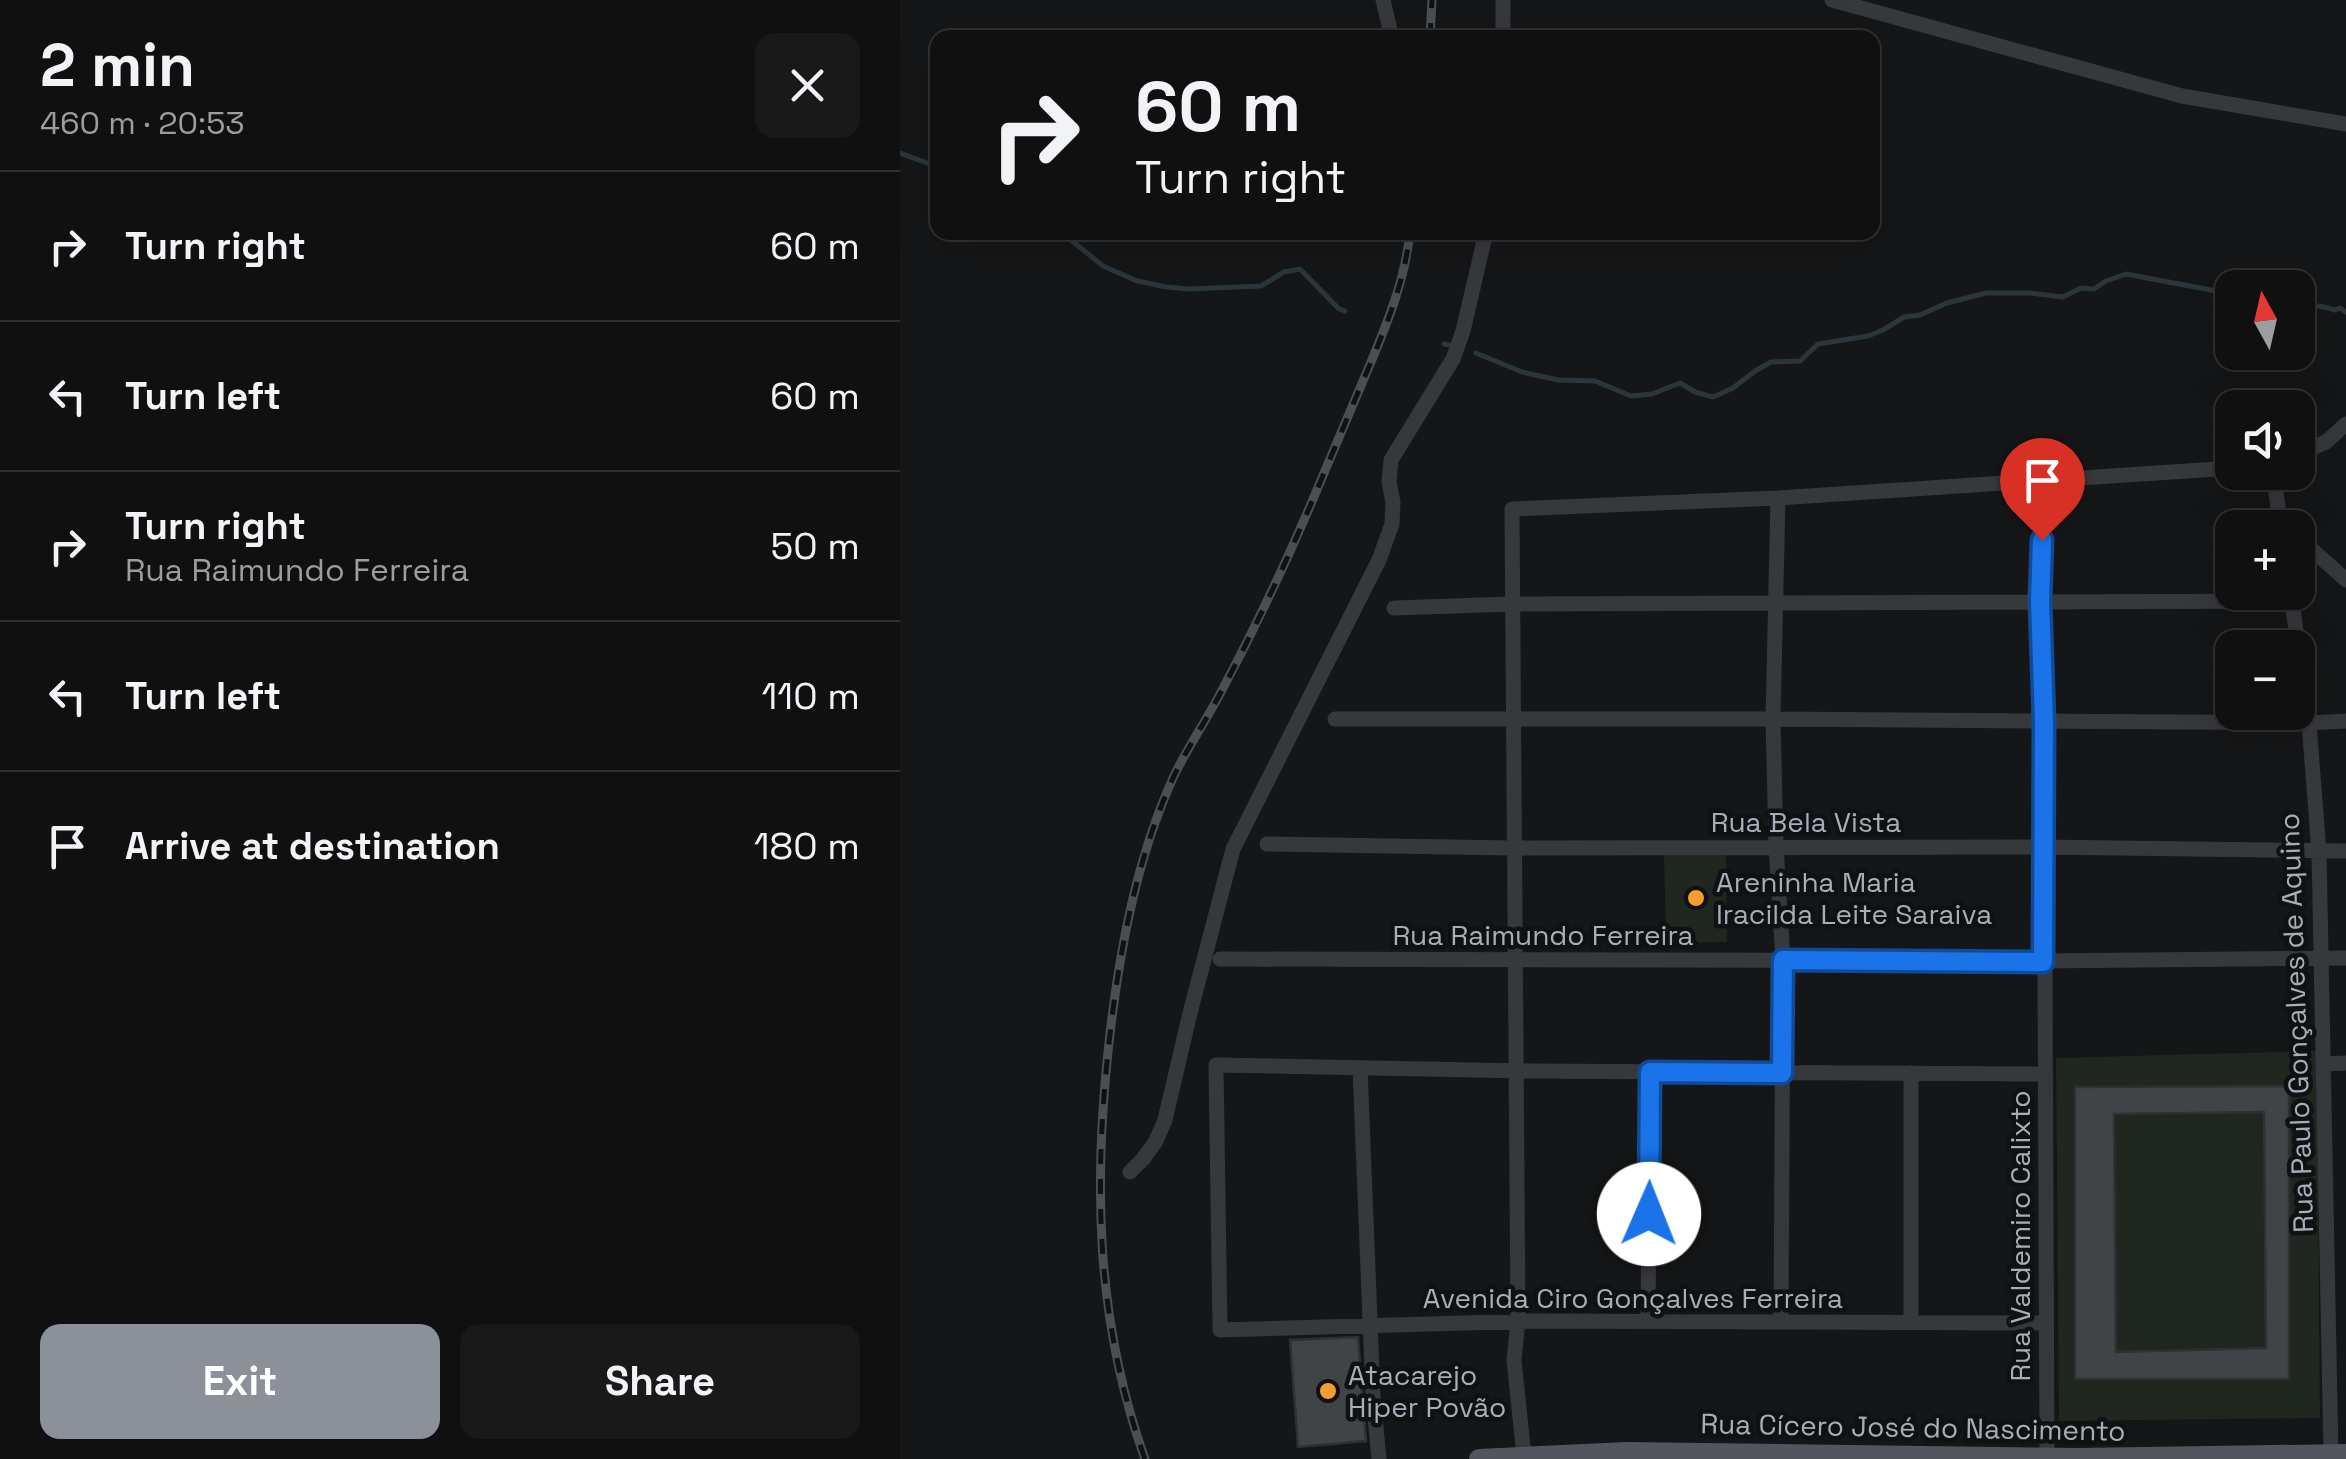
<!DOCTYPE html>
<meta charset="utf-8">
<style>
body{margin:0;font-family:"Space Grotesk",sans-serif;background:#19191a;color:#f1f3f6;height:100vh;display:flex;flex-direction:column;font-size:38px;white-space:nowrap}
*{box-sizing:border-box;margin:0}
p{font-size:32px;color:#9c9d9f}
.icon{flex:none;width:55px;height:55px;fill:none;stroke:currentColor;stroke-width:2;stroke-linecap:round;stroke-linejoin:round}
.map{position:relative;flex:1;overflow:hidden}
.sheet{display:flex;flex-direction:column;background:#101011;width:900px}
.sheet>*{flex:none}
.guide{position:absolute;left:30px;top:30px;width:950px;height:210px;border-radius:20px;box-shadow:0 10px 40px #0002,0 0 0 2px #303031;background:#101011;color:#f1f3f6;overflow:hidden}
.needle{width:65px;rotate:352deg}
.controls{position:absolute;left:1315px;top:270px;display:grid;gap:20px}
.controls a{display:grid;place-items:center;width:100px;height:100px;border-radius:20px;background:#101011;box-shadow:0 10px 40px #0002,0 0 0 2px #303031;font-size:50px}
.pin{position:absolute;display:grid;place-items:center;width:85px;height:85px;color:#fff;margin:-102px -42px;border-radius:50% 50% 50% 0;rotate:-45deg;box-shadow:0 0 10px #0007}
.pin .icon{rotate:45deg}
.me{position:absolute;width:110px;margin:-55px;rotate:1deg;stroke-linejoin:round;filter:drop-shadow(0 0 8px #0008)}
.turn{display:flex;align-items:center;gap:35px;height:210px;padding:0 40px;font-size:45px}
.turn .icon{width:130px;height:130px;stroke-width:2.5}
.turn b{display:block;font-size:70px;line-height:85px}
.round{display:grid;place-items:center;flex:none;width:105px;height:105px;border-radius:20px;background:#19191a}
.headline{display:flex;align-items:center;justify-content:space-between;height:170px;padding:0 40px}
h1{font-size:60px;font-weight:600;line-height:75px}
.action{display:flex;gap:20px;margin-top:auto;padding:20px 40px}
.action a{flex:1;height:115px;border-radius:20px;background:#8c9099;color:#fff;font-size:40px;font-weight:600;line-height:115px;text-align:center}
.action a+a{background:#19191a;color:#f1f3f6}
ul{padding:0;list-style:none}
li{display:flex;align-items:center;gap:30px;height:150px;padding:0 40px;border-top:2px solid #303031}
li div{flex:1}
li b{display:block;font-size:38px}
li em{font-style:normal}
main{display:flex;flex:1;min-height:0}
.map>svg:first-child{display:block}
</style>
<main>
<section class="sheet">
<div class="headline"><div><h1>2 min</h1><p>460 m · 20:53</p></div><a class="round"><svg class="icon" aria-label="close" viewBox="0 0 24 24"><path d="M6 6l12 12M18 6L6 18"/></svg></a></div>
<ul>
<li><svg class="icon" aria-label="right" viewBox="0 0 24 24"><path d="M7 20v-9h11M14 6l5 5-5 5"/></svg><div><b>Turn right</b></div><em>60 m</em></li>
<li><svg class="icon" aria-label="left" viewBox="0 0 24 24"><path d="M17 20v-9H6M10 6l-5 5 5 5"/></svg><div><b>Turn left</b></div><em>60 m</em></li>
<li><svg class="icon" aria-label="right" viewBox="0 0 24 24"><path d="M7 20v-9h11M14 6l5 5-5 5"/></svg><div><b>Turn right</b><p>Rua Raimundo Ferreira</p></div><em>50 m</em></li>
<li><svg class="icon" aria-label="left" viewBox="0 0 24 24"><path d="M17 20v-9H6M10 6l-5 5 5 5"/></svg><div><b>Turn left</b></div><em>110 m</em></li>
<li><svg class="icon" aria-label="arrive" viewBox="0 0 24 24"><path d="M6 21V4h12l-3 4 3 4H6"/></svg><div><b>Arrive at destination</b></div><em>180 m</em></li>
</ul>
<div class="action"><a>Exit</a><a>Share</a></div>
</section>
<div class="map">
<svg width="1446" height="1459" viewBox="0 0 1446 1459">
<rect width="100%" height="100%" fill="#151617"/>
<path fill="#1f2720" d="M826 853 827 942 766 943 764 854Z
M1417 1051 1420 1418 1159 1421 1156 1058Z"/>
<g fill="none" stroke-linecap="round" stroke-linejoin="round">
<path stroke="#2b363b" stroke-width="5" d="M0 153 38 167
M161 232 203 266 237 281 267 287 288 289 361 286 384 272 400 269 439 309 445 311
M1398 307 1420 306 1435 310 1440 308 1446 312
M544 344 550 345
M576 353 622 372 658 380 695 381 731 396 752 394 780 383 795 392 813 397 833 388 855 371 871 362 900 361 918 344 968 336 983 330 1004 317 1020 315 1047 303 1086 293H1130L1163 297 1181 288 1194 289 1206 281 1226 274 1332 294"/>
</g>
<path fill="#414447" stroke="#2f3033" stroke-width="2.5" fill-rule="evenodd" d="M1389 1086V1379H1175V1087ZM1364 1112 1366 1348 1216 1352 1214 1114Z
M458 1337 466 1441 398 1447 390 1340Z"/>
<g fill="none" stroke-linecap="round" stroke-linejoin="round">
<path stroke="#36383c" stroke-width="15" d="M483 0 492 38
M932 0 1282 96 1446 124
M603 38V0
M1398 454 1426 442 1446 424
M1373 472 1381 528
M1144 480 1140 601 1144 722 1147 1458
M878 498 873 719 876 846 883 960 881 1321
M1398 537 1446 580
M1391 595 1409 723 1419 852 1431 1454
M494 608 612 604 1392 601
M435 719H873L1409 723 1446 721
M367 844 611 848 1142 847 1446 851
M320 959 1143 961 1446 958
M1424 1064 1446 1063
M460 1068 473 1396 479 1459
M1011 1073V1322
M1144 1074 629 1071 316 1065 320 1330 631 1321 1146 1323
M230 1172 243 1159 256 1141 265 1120 290 1013 333 849 479 560 492 524 493 502 489 482 491 460 553 359 563 331 586 232
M748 1321 750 1072
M624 1456 614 1360 618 1321 612 509 878 498 1332 468"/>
<path stroke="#52555b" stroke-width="20" d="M579 1459 727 1452 1179 1458 1446 1454"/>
<g stroke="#4b4e53" stroke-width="9">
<path id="rail" d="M530 38 532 0
M245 1459C195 1319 193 1180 210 1034 220 947 237 858 273 778 287 748 306 721 321 692 359 621 393 548 424 473 440 436 455 399 471 362 489 319 505 279 510 232"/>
</g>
<use href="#rail" stroke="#101112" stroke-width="5" stroke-dasharray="15" stroke-linecap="butt"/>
</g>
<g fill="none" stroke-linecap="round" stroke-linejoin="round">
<g stroke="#114b97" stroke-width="25">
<path id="route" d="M749 1214 750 1072 882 1073 883 960 1143 962 1144 722 1140 601 1142 540"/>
</g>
<use href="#route" stroke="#1a73e8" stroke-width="18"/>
</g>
<g fill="#f49d31" stroke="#101112" stroke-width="4">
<circle cx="796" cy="898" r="10"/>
<circle cx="428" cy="1391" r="10"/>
</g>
<g text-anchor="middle" stroke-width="9" stroke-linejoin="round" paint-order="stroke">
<g font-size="28" fill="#a7aeb8" stroke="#101112">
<text x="906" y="832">Rua Bela Vista</text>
<text x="643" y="945">Rua Raimundo Ferreira</text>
<text transform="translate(1396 1023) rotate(-92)" y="10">Rua Paulo Gonçalves de Aquino</text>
<text transform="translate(1120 1236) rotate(-90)" y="10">Rua Valdemiro Calixto</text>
<text x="733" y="1308">Avenida Ciro Gonçalves Ferreira</text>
<text transform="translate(1013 1427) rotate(1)" y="10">Rua Cícero José do Nascimento</text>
</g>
<g font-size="28" fill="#a7aeb8" stroke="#101112" text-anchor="start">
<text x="816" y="892">Areninha Maria<tspan x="816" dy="32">Iracilda Leite Saraiva</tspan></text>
<text x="448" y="1385">Atacarejo<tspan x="448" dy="32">Hiper Povão</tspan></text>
</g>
</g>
</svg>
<div class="controls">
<a><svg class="needle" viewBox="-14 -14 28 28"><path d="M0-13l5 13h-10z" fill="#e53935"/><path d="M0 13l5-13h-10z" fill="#9c9d9f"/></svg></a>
<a><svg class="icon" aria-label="sound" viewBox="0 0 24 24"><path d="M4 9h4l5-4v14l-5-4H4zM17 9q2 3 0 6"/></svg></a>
<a>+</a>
<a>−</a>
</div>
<div class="pin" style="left:1142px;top:540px;background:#d93025"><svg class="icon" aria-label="arrive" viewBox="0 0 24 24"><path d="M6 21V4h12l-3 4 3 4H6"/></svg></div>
<svg class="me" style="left:749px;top:1214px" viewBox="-20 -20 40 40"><circle r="19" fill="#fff"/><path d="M0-13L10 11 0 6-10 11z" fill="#1a73e8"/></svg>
<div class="guide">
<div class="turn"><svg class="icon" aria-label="right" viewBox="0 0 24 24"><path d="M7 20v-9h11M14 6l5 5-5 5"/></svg><div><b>60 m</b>Turn right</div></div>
</div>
</div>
</main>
